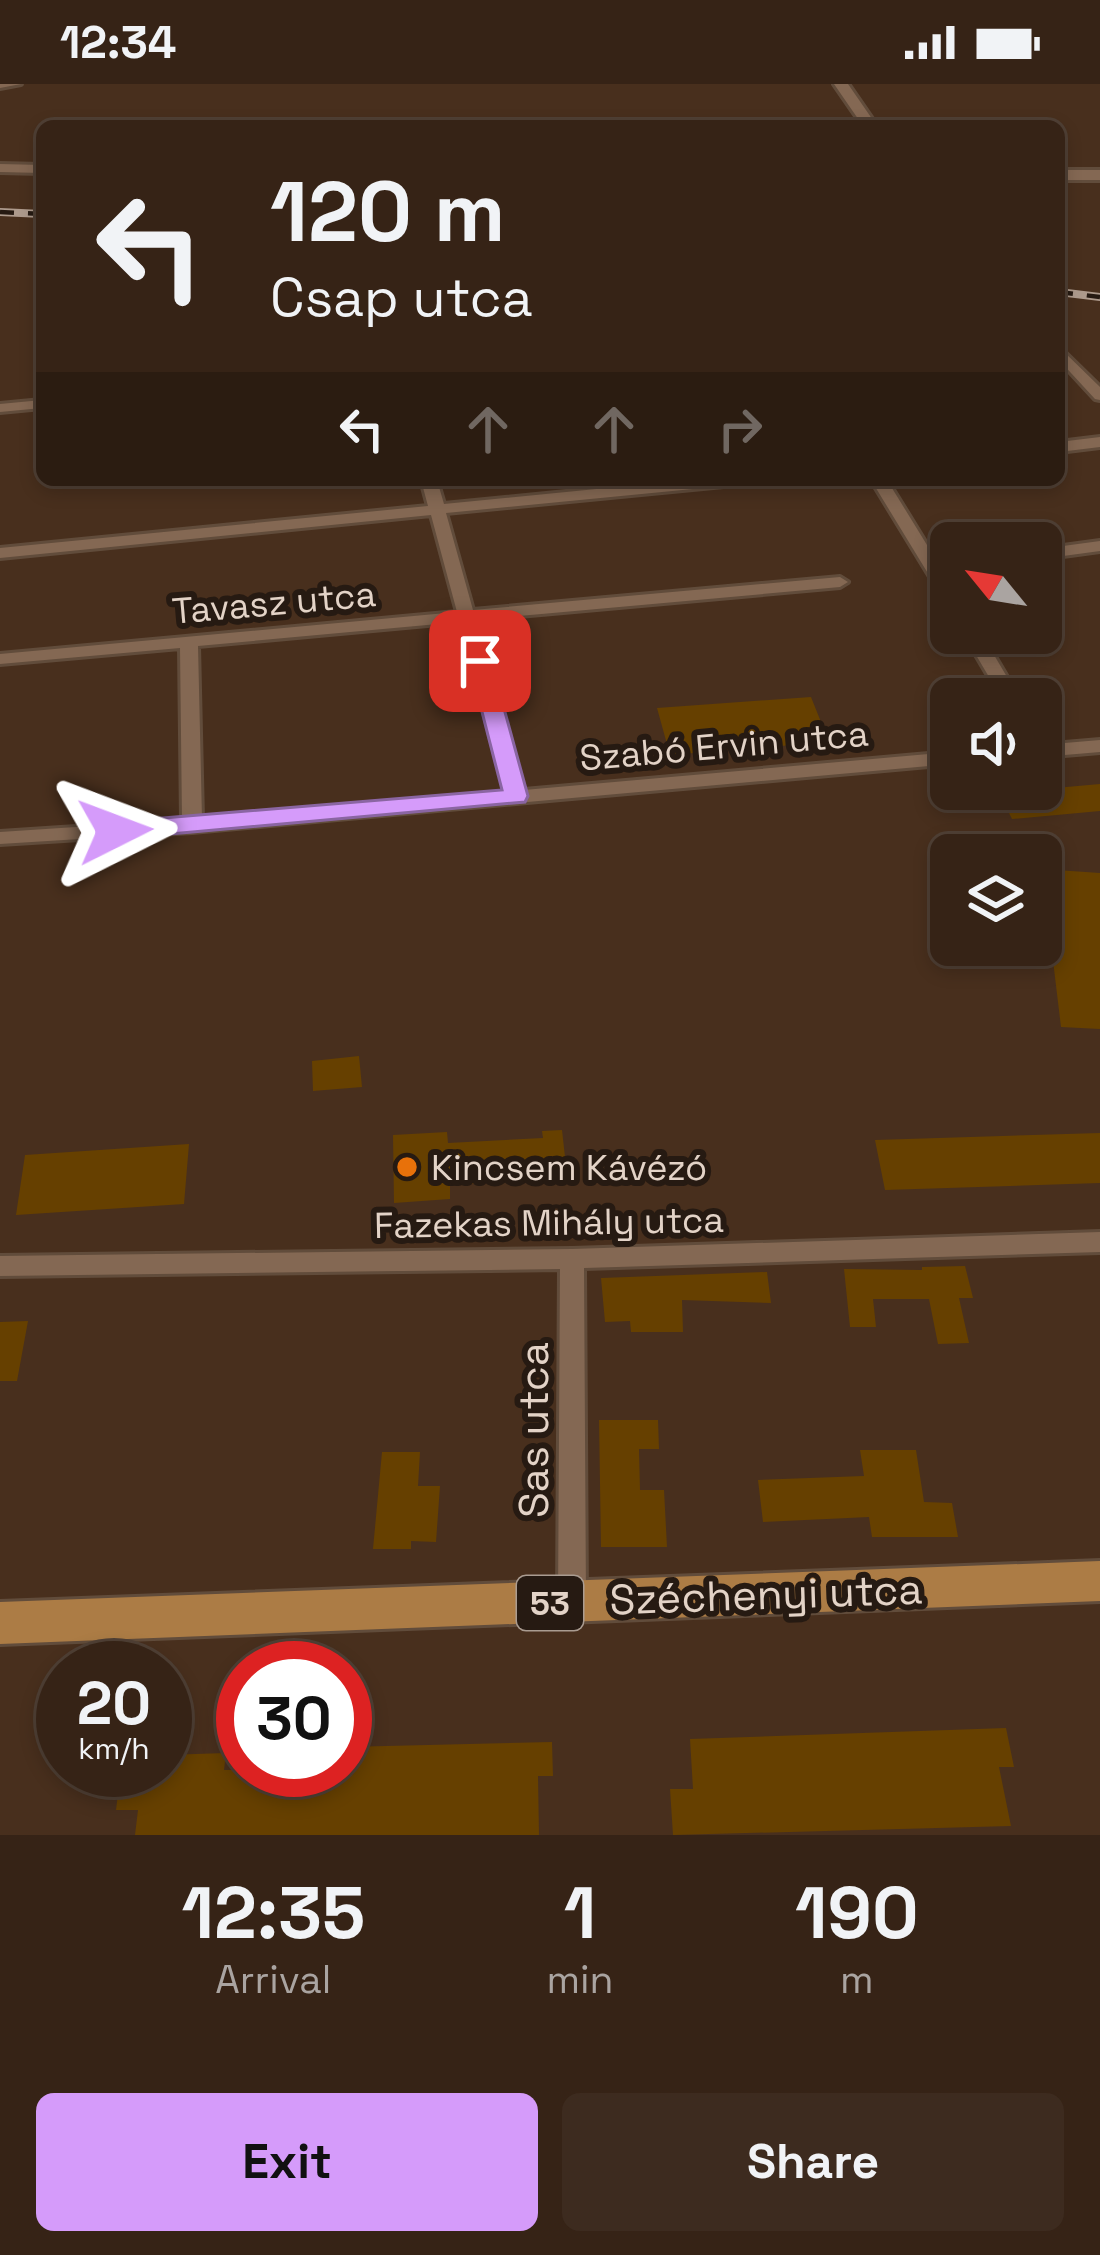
<!DOCTYPE html>
<meta charset="utf-8">
<style>
body{margin:0;font-family:"Space Grotesk",sans-serif;background:#3d2b1f;color:#f1f3f6;height:100vh;display:flex;flex-direction:column;font-size:45px;white-space:nowrap}
*{box-sizing:border-box;margin:0}
p{font-size:39px;color:#aaa4a1}
.icon{flex:none;width:66px;height:66px;fill:none;stroke:currentColor;stroke-width:2;stroke-linecap:round;stroke-linejoin:round}
.map{position:relative;height:1751px;overflow:hidden}
.details{display:flex;flex-direction:column;background:#362316;flex:1}
.details>*{flex:none}
.top-card{position:absolute;left:36px;top:36px;width:1029px;height:366px;border-radius:18px;box-shadow:0 6px 18px #0003,0 0 0 3px #504035;background:#362316;color:#f1f3f6;overflow:hidden}
.needle{width:78px;rotate:300deg}
.fabs{position:absolute;left:930px;top:438px;display:grid;gap:24px}
.fabs a{display:grid;place-items:center;width:132px;height:132px;border-radius:18px;background:#362316;box-shadow:0 6px 18px #0003,0 0 0 3px #504035;font-size:60px}
.speed{position:absolute;left:36px;top:1557px;display:flex;gap:24px;font-size:60px;font-weight:700;text-align:center}
.speed>*{display:grid;place-content:center;width:156px;height:156px;border-radius:50%;background:#362316;box-shadow:0 6px 18px #0003,0 0 0 3px #504035;line-height:1}
.speed small{font-size:30px;font-weight:400}
.speed .limit{border:18px solid #d22;background:#fff;color:#111}
.pin{position:absolute;display:grid;place-items:center;width:102px;height:102px;color:#fff;margin:-51px;border-radius:24px;box-shadow:0 6px 18px #0006}
.me{position:absolute;width:132px;margin:-66px;rotate:87deg;stroke-linejoin:round;filter:drop-shadow(0 0 9px #0008)}
.turn{display:flex;align-items:center;gap:42px;height:252px;padding:0 36px;font-size:54px}
.turn .icon{width:156px;height:156px;stroke-width:2.5}
.turn b{display:block;font-size:84px;line-height:102px}
.lanes{display:flex;align-items:center;height:114px;padding:0 36px;background:#0003;justify-content:center;gap:60px;direction:ltr}
.lanes .off{opacity:.35}
.eta{display:flex;justify-content:space-evenly;align-items:center;height:204px;text-align:center}
.eta b{font-size:72px;font-weight:600;line-height:84px}
.button{display:flex;gap:24px;margin-top:auto;padding:24px 36px}
.button a{flex:1;height:138px;border-radius:18px;background:#d59bfa;color:#111;font-size:48px;font-weight:600;line-height:138px;text-align:center}
.button a+a{background:#3d2b1f;color:#f1f3f6}
.status{display:flex;justify-content:space-between;align-items:center;height:84px;padding:0 60px;background:#362316;direction:ltr}
.status svg{height:33px;fill:currentColor}
.map>svg:first-child{display:block}
</style>
<div class="status"><b>12:34</b><svg viewBox="0 0 49 12"><path d="M0 12V9h3v3zM5 12V6h3v6zM10 12V3h3v9zM15 12V0h3v12zM26 1h20v11H26zM47 4h2v5h-2z"/></svg></div>
<div class="map">
<svg width="1100" height="1751" viewBox="0 0 1100 1751">
<rect width="100%" height="100%" fill="#482f1d"/>
<path fill="#664000" d="M811 613 829 658 670 671 657 624Z
M1100 700V727L1012 735 999 709Z
M1042 785 1100 789V945L1061 943Z
M359 972 362 1003 313 1007 312 977Z
M562 1046 566 1082 521 1084 522 1096 450 1101V1115L394 1119 393 1051 447 1048 448 1059 543 1054 542 1047Z
M1100 1049V1099L885 1106 875 1056Z
M189 1060 184 1120 16 1131 25 1071Z
M965 1182 973 1214H959L969 1259 938 1260 929 1215H873L876 1243H850L844 1185 922 1186V1183Z
M767 1188 771 1219 682 1216 683 1248H631L630 1237 605 1238 601 1194Z
M28 1237 17 1297H0V1238Z
M599 1336H658L659 1365H639L640 1406H664L667 1463H601Z
M860 1366H916L924 1418 952 1419 958 1453H872L869 1433 763 1438 758 1396 864 1392Z
M382 1368H420L418 1402H440L436 1458 411 1457V1465H373Z
M1006 1644 1014 1683H999L1011 1742 673 1751 670 1705H693L690 1655Z
M552 1658 553 1692H538L539 1751H135L138 1726H116L121 1686H165V1671L226 1669 224 1686H345V1663Z"/>
<g fill="none" stroke-linecap="round" stroke-linejoin="round">
<g stroke="#614c3b" stroke-width="6">
<path id="minor" d="M0 0H21L0 4Z
M0 80 42 81V89L0 88Z
M1059 263 1100 303V316L1095 315 1059 276Z
M42 316V324L0 328V320Z
M1100 353V363L1059 368V358Z
M421 396H437L444 420 687 396H742L734 401 446 429 473 526 840 493 848 498 840 503 476 536 524 706 951 668V680L192 748 0 760V748L182 736 180 564 0 580V570L457 528 431 431 0 474V464L428 422ZM460 538 505 708 202 735 198 562Z
M871 396H887L951 500V519L943 514Z
M1100 457V467L1041 475V465Z
M963 549H981L1020 615H1002Z
M1100 656V668L1041 673V661Z
M1100 1148V1168L584 1184 586 1518 582 1527 572 1531 562 1527 558 1518 560 1185 0 1192V1172L572 1165Z"/>
</g>
<g stroke="#614c3b" stroke-width="6">
<path id="tertiary" d="M834 0H848L877 42H863Z
M1059 86H1100V96H1059Z"/>
</g>
<g stroke="#614c3b" stroke-width="6">
<path id="primary" d="M1100 1477V1517L0 1560V1518Z"/>
</g>
<use href="#minor" fill="#846853" fill-rule="evenodd"/>
<use href="#tertiary" fill="#846853" fill-rule="evenodd"/>
<use href="#primary" fill="#ac7c45" fill-rule="evenodd"/>
<g stroke="#ad9a8c" stroke-width="8">
<path id="rail" d="M0 128 42 130
M1059 208 1100 213"/>
</g>
<use href="#rail" stroke="#261a12" stroke-width="4.5" stroke-dasharray="14" stroke-linecap="butt"/>
</g>
<path fill="#d59bfa" stroke="#8a65a2" stroke-width="3" d="M480 570 491 577 528 712 525 718 115 755 102 747 115 738 502 706 469 577Z"/>
<circle fill="#e8710a" stroke="#261a12" stroke-width="4.5" cx="407" cy="1083" r="12"/>
<g text-anchor="middle" stroke-width="12" stroke-linejoin="round" paint-order="stroke">
<rect fill="#261a12" stroke="#aa9c91" stroke-width="3" x="517" y="1492" width="66" height="54" rx="9"/>
<g font-size="33" font-weight="bold" fill="#e3d3c7">
<text x="550" y="1531">53</text>
</g>
<g font-size="36" fill="#e3d3c7" stroke="#261a12">
<text transform="translate(274 518) rotate(-5)" y="13">Tavasz utca</text>
<text transform="translate(724 661) rotate(-5)" y="13">Szabó Ervin utca</text>
<text transform="translate(549 1138) rotate(-1)" y="13">Fazekas Mihály utca</text>
</g>
<g font-size="36" fill="#e3d3c7" stroke="#261a12" text-anchor="start">
<text x="431" y="1096">Kincsem Kávézó</text>
</g>
<g font-size="42" fill="#e3d3c7" stroke="#261a12">
<text transform="translate(533 1346) rotate(-90)" y="15">Sas utca</text>
<text transform="translate(766 1510) rotate(-2)" y="15">Széchenyi utca</text>
</g>
</g>
</svg>
<div class="fabs">
<a><svg class="needle" viewBox="-14 -14 28 28"><path d="M0-13l5 13h-10z" fill="#e53935"/><path d="M0 13l5-13h-10z" fill="#aaa4a1"/></svg></a>
<a><svg class="icon" aria-label="sound" viewBox="0 0 24 24"><path d="M4 9h4l5-4v14l-5-4H4zM17 9q2 3 0 6"/></svg></a>
<a><svg class="icon" aria-label="layers" viewBox="0 0 24 24"><path d="M12 4l9 5-9 5-9-5zM3 14l9 5 9-5"/></svg></a>
</div>
<div class="speed"><div>20<small>km/h</small></div><div class="limit">30</div></div>
<div class="pin" style="left:480px;top:577px;background:#d93025"><svg class="icon" aria-label="arrive" viewBox="0 0 24 24"><path d="M6 21V4h12l-3 4 3 4H6"/></svg></div>
<svg class="me" style="left:115px;top:747px" viewBox="-20 -20 40 40"><path d="M0-17L14 15 0 8-14 15z" fill="#d59bfa" stroke="#fff" stroke-width="4"/></svg>
<div class="top-card">
<div class="turn"><svg class="icon" aria-label="left" viewBox="0 0 24 24"><path d="M17 20v-9H6M10 6l-5 5 5 5"/></svg><div><b>120 m</b>Csap utca</div></div>
<div class="lanes"><svg class="icon" aria-label="left" viewBox="0 0 24 24"><path d="M17 20v-9H6M10 6l-5 5 5 5"/></svg><svg class="icon off" aria-label="ahead" viewBox="0 0 24 24"><path d="M12 20V5M6 11l6-6 6 6"/></svg><svg class="icon off" aria-label="ahead" viewBox="0 0 24 24"><path d="M12 20V5M6 11l6-6 6 6"/></svg><svg class="icon off" aria-label="right" viewBox="0 0 24 24"><path d="M7 20v-9h11M14 6l5 5-5 5"/></svg></div>
</div>
</div>
<section class="details">
<div class="eta">
<div><b>12:35</b><p>Arrival</p></div>
<div><b>1</b><p>min</p></div>
<div><b>190</b><p>m</p></div>
</div>
<div class="button"><a>Exit</a><a>Share</a></div>
</section>
